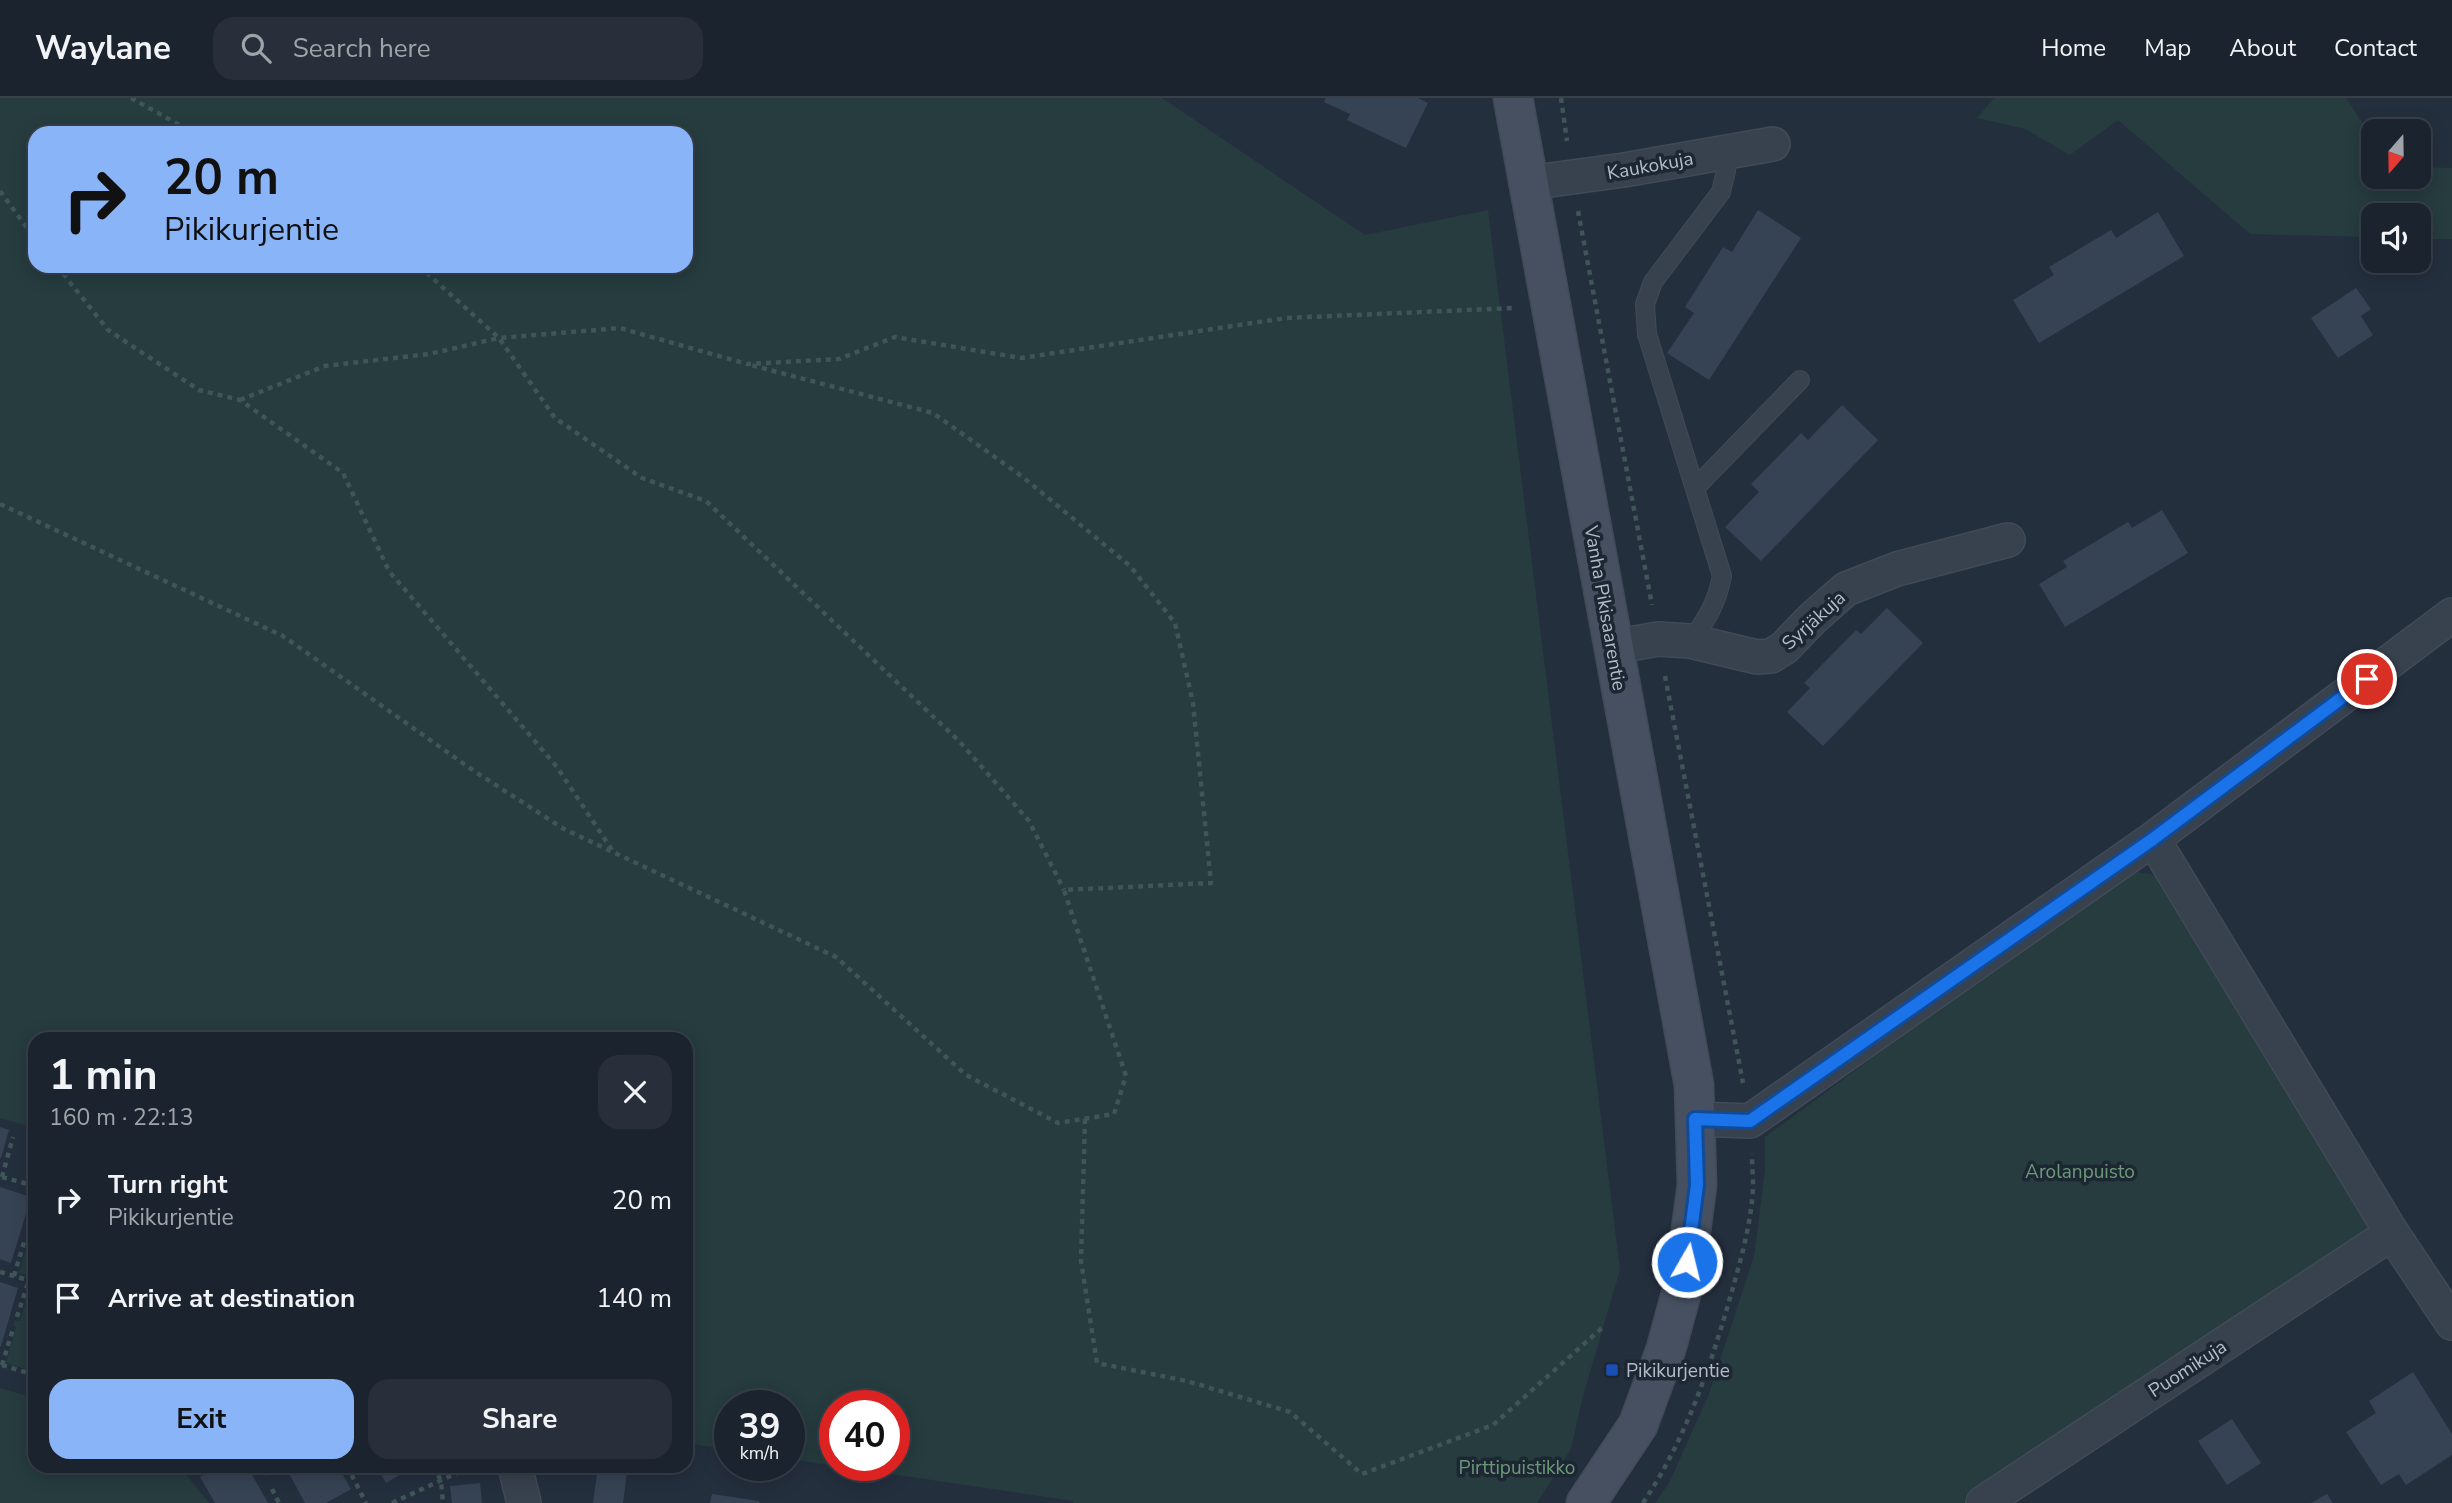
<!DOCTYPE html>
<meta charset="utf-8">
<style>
body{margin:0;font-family:"Nunito Sans",sans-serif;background:#282f3a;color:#f1f3f6;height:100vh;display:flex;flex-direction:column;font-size:26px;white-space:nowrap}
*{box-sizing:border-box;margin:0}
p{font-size:23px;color:#a0a4aa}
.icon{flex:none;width:38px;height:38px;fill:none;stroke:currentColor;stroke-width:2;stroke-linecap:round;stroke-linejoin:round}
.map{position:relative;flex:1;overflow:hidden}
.side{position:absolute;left:28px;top:934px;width:665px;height:441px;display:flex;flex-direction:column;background:#1b232e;border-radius:21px;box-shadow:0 4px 18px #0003,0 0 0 2px #39404a}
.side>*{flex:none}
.hud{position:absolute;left:28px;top:28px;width:665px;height:147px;border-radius:21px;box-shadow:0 4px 18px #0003,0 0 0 2px #39404a;background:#8ab4f8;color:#111;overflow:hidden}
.needle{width:46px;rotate:200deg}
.controls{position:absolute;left:2361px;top:21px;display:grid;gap:14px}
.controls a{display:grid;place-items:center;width:70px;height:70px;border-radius:14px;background:#1b232e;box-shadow:0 4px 18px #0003,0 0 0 2px #39404a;font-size:35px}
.speed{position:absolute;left:714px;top:1292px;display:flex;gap:14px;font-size:35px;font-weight:700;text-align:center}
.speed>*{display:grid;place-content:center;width:91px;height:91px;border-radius:50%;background:#1b232e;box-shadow:0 4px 18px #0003,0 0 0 2px #39404a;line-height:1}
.speed small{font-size:18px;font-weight:400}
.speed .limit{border:10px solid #d22;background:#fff;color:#111}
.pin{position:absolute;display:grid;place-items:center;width:60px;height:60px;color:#fff;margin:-30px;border:4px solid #fff;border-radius:50%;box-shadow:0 2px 7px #0007}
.me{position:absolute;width:77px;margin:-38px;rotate:8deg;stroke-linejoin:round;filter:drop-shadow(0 0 5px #0008)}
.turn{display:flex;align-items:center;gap:24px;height:147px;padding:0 21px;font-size:32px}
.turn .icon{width:91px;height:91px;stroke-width:2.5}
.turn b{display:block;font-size:49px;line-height:60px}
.round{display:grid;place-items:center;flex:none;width:74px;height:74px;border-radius:21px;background:#282f3a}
.summary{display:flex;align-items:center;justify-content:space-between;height:119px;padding:0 21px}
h1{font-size:42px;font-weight:700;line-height:52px}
.action{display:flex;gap:14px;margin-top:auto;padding:14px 21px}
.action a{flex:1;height:80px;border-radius:21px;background:#8ab4f8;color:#111;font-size:28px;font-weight:700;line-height:80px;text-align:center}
.action a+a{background:#282f3a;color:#f1f3f6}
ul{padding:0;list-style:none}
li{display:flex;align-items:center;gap:21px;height:98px;padding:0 21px}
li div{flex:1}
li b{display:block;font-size:26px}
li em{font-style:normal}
header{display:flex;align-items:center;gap:42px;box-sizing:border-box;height:98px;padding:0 35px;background:#1b232e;border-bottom:2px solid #39404a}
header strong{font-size:33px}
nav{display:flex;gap:38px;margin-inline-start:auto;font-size:24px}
.search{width:490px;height:63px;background:#282f3a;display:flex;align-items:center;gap:18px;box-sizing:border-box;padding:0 24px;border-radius:21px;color:#a0a4aa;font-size:26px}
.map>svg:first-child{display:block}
</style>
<header>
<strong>Waylane</strong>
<div class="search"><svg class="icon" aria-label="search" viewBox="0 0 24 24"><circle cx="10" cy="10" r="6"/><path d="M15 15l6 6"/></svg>Search here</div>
<nav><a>Home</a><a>Map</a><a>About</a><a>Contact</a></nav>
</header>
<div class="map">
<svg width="2452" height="1405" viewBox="0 0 2452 1405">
<rect width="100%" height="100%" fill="#242f3e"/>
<path fill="#263c3f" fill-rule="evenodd" d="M0 0H1162L1365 137 1488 112 1620 1172 1583 1298 1571 1351 1537 1405H1073V1403L789 1361V1307H730V1352L686 1345V942H35V1030L0 1020ZM686 35V168H35V35ZM894 1307V1367H835V1307Z
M1994 0H2346L2373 41V79H2418L2419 69 2452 70V141H2419L2418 117H2373V139L2250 136 2118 22 2070 57 2025 31 1977 20Z
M2133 774 2152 776 2161 781 2367 1119V1134L2359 1148 1964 1405H1655L1669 1385 1709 1296 1754 1158 1765 1072V1039L2109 785Z
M35 1126V1179L19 1175 30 1138 26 1137 28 1131 33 1132Z
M31 1186 35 1187V1235L25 1271 6 1265 16 1229 13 1228 15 1222 20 1223Z
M0 1290 35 1300V1368L180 1369 209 1405H0Z"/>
<path fill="#364354" d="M1326 0H1418L1428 5 1406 50 1347 22 1350 16 1324 4Z
M1758 112 1801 140 1709 282 1667 255 1694 215 1685 209 1723 149 1732 154Z
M2158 114 2184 158 2039 245 2013 202 2054 177 2049 169 2111 132 2116 140Z
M2356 190 2371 211 2361 218 2373 237 2338 260 2311 220Z
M1842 307 1878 342 1761 463 1725 429 1759 394 1751 386 1801 335 1808 342Z
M2162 412 2188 455 2065 529 2039 486 2067 469 2063 463 2128 424 2132 430Z
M1887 510 1923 545 1823 648 1787 614 1810 590 1804 585 1856 532 1861 536Z
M0 1029 9 1032 1 1060H0Z
M0 1089 31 1099 11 1165 0 1161Z
M0 1184 18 1190 1 1248H0Z
M2413 1274 2452 1336V1357L2406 1387 2399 1376 2381 1387 2346 1334 2376 1315 2369 1303Z
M2232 1321 2261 1365 2227 1387 2198 1343Z
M219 1368H247L268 1405H215L200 1379Z
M285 1368H338L351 1391 326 1405H305Z
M376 1368H415L386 1385Z
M598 1368H628L623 1405H593Z
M480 1385 482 1405H452L450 1388Z
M712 1396 759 1403V1405H710Z
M2327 1396 2333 1405H2311Z"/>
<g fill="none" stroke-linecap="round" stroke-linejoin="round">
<g stroke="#414a57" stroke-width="20">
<path id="lane" d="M1695 390 1800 282
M1690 543C1707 522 1717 504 1722 478L1647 236 1645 206 1653 184 1721 94 1726 73 1723 54"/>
</g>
<g stroke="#414a57" stroke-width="36">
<path id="street" d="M1528 85 1624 72 1773 46
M1613 549 1658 541 1690 543 1757 559 1771 558 1784 550 1813 520 1846 491 1897 471 2008 442
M2153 741 2392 1135 2452 1225
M1695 1021 1750 1023 2153 741 2452 517
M515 1368 524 1405
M1983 1405 2392 1135"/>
</g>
<g stroke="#414a57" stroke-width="41">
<path id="secondary" d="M1513 0 1694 987 1697 1087 1684 1185 1666 1251 1638 1327 1586 1405"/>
</g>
<path stroke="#3f5557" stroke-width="4.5" stroke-dasharray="5 5" stroke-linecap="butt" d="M131 0 194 35
M1561 0 1567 43
M0 93 35 141
M1578 113 1652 507
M57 168 108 232 199 292 240 302 343 375 389 473 557 669 612 752
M419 168 499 240 620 230 747 266 839 261 895 239 1021 260 1286 220 1513 210
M240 302 325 268 429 256 499 240 555 320 642 380 706 403 960 644 1029 723 1064 792
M0 406 283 538 474 673 564 731 836 859 966 977 1058 1025 1114 1016 1126 978 1064 792 1211 785 1193 605 1175 525 1130 468 1023 379 933 315 747 266
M1665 578 1743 985
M1085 1021 1081 1163 1097 1265 1187 1283 1290 1314 1362 1376 1493 1327 1603 1229
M2 1079 13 1039
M2 1079 35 1088
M31 1127 35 1115
M0 1174 35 1184
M14 1178 25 1141
M17 1219 29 1182
M2 1267 13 1231
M2 1267 35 1277
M262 1368 267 1377
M347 1368 366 1405
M434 1368 441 1383 443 1405
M272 1391 279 1405
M392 1405 472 1368
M1643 1405C1686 1341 1711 1267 1732 1193 1741 1161 1752 1122 1753 1088 1753 1078 1752 1067 1752 1056"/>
<use href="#lane" stroke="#38414e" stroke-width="18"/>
<use href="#street" stroke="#38414e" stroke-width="33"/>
<use href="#secondary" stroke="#465061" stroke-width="38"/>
</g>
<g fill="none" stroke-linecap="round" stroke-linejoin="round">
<g stroke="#114b97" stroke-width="18">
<path id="route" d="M1687 1164 1697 1087 1695 1021 1750 1023 2153 741 2367 581"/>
</g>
<use href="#route" stroke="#1a73e8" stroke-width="12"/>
</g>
<rect fill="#1a4fb4" stroke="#1d2633" stroke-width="2.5" x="1605" y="1265" width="14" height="14" rx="3.5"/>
<g text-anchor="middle" stroke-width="7" stroke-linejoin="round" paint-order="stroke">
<g font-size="19" fill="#b4bcc9" stroke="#1d2633">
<text transform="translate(1650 67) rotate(-10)" y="7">Kaukokuja</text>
<text transform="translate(1606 510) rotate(80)" y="7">Vanha Pikisaarentie</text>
<text transform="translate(1813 522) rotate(-42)" y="7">Syrjäkuja</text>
<text transform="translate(2187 1270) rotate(-33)" y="7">Puomikuja</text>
</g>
<g font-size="19" fill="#6b9a76" stroke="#1d2633">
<text x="2080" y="1080">Arolanpuisto</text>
<text x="1517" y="1376">Pirttipuistikko</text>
</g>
<g font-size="19" fill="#b4bcc9" stroke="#1d2633" text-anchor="start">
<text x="1626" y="1279">Pikikurjentie</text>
</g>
</g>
</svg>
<div class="controls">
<a><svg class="needle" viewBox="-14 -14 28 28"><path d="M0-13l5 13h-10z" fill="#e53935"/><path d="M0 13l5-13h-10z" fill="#a0a4aa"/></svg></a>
<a><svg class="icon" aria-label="sound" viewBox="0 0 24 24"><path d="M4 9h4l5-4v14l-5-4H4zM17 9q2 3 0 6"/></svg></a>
</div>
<div class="speed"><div>39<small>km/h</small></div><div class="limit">40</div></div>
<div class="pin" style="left:2367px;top:581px;background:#d93025"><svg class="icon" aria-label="arrive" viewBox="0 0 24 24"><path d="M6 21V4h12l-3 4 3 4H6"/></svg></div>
<svg class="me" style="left:1687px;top:1164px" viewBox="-20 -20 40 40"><circle r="17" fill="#1a73e8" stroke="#fff" stroke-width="3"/><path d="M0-11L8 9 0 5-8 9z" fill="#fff"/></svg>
<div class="hud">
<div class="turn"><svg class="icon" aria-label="right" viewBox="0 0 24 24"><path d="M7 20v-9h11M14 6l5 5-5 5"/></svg><div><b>20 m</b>Pikikurjentie</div></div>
</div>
<section class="side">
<div class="summary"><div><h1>1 min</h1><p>160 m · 22:13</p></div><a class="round"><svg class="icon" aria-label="close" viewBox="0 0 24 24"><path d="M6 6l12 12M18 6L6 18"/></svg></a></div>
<ul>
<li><svg class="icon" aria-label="right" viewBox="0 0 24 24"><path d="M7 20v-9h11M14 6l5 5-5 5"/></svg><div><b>Turn right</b><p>Pikikurjentie</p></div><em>20 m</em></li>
<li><svg class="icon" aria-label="arrive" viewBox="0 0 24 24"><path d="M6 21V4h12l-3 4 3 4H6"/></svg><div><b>Arrive at destination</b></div><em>140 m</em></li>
</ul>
<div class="action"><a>Exit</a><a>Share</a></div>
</section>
</div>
